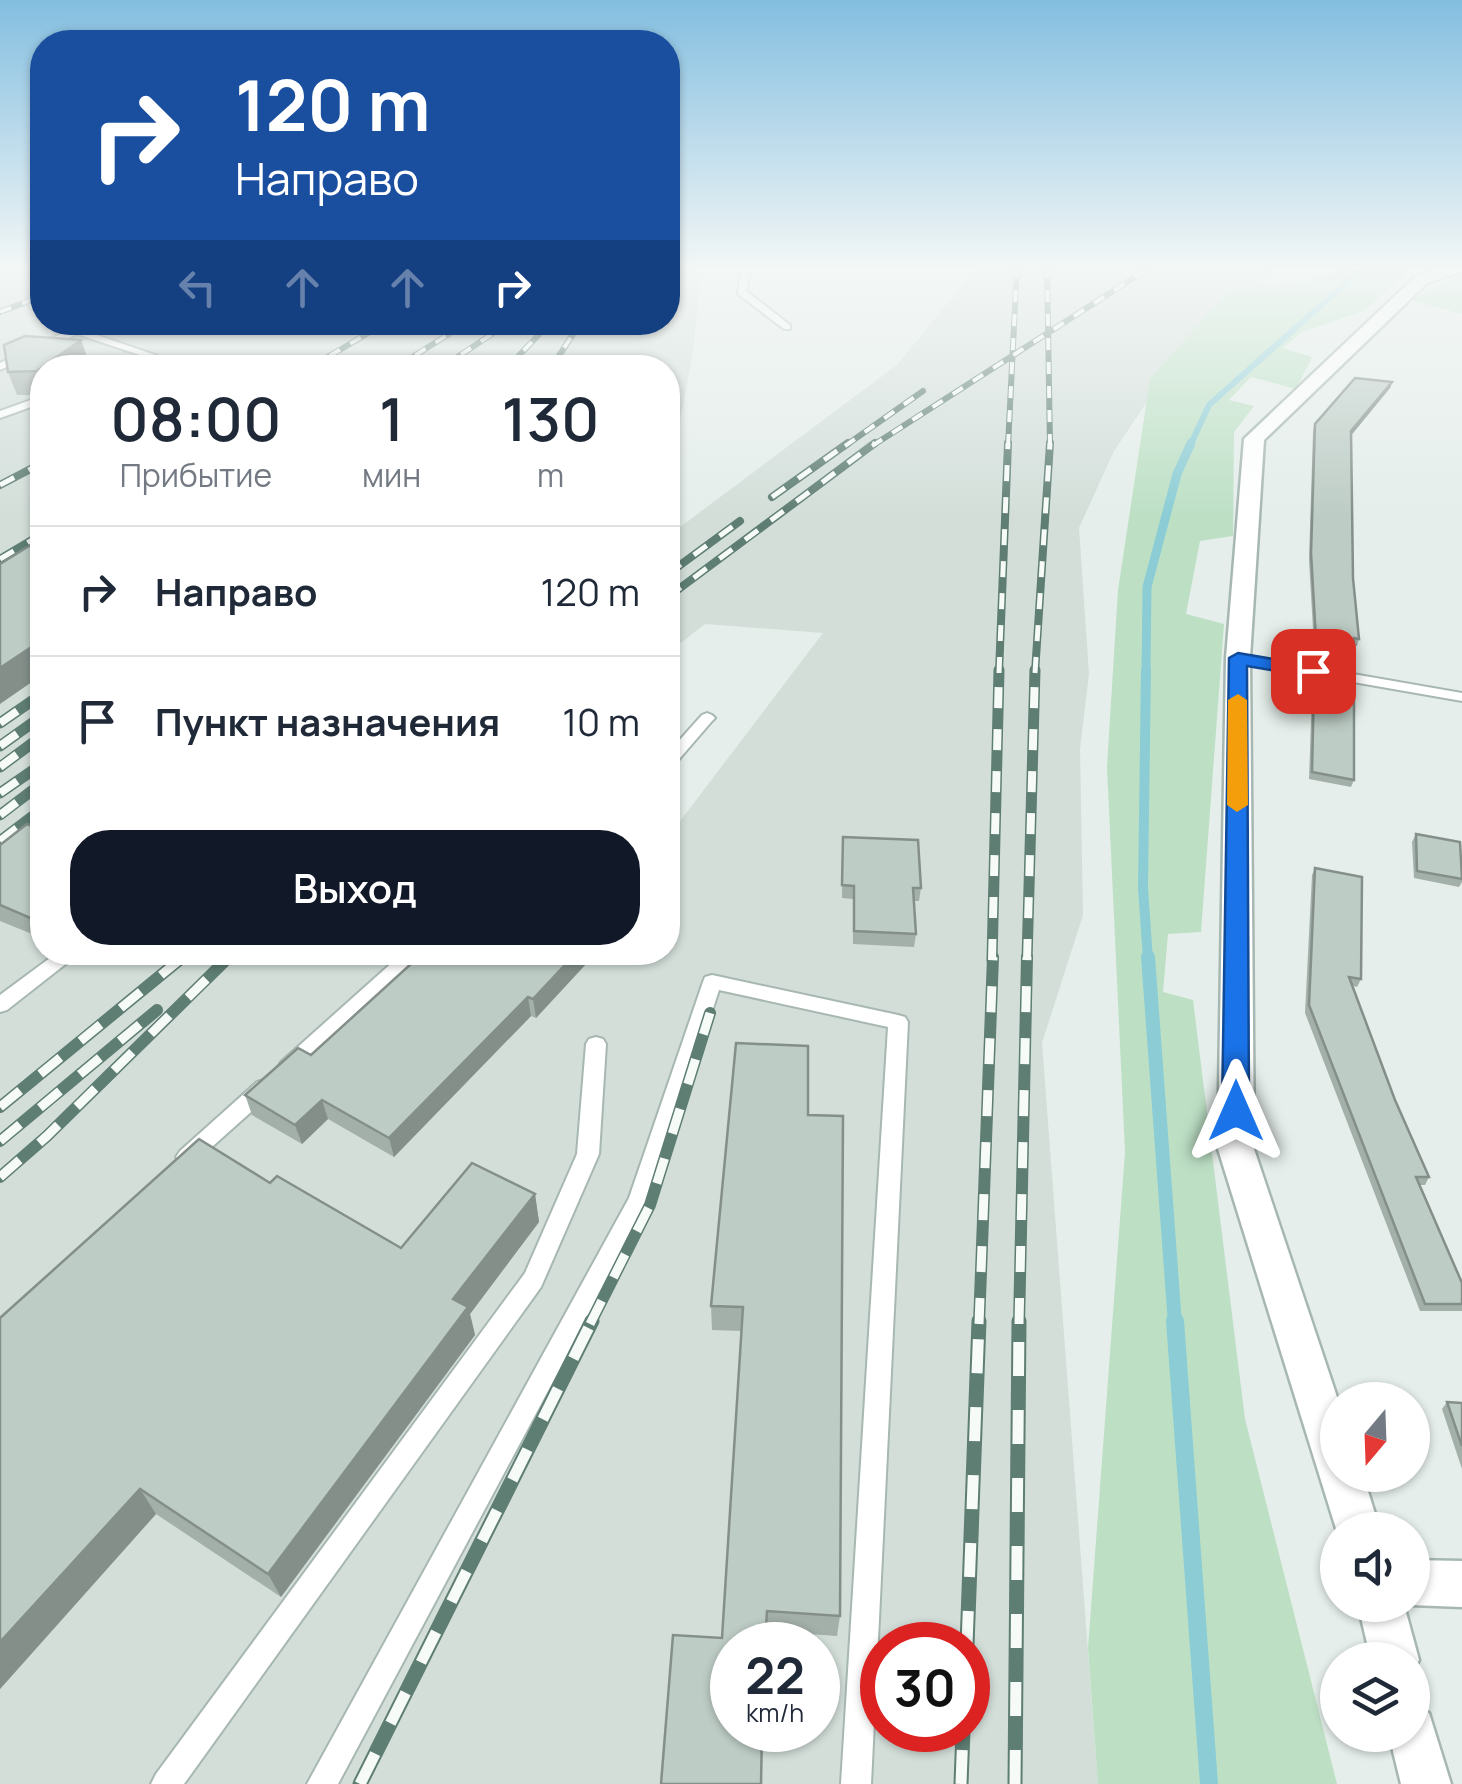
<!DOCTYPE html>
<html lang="ru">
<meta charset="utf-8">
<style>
body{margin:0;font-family:Manrope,sans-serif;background:#f6f6f7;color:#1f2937;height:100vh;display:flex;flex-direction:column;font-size:38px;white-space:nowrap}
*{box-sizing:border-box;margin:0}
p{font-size:32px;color:#747a83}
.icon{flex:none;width:55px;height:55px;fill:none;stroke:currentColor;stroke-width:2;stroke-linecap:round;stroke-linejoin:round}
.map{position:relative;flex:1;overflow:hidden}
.side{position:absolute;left:30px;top:355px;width:650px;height:610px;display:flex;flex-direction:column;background:#fff;border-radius:40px;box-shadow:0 2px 8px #0004}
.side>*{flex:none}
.hud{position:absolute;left:30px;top:30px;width:650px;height:305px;border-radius:40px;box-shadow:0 2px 8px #0004;background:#1a4fa0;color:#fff;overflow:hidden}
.needle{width:65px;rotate:199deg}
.buttons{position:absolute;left:1320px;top:1382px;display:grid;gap:20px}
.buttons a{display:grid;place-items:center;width:110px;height:110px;border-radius:50%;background:#fff;box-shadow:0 2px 8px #0004;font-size:50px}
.speed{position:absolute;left:710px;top:1622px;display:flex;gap:20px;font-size:50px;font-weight:700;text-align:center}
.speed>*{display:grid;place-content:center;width:130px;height:130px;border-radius:50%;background:#fff;box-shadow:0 2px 8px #0004;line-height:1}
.speed small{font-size:25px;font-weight:400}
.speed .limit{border:15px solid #d22;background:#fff;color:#111}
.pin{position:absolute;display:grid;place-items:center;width:85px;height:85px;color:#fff;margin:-42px;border-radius:20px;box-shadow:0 5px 15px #0006}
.me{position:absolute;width:110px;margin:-55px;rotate:0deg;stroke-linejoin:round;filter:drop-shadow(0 0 8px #0008)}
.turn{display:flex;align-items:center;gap:35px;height:210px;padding:0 40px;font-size:45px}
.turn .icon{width:130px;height:130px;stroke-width:2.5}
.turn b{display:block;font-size:70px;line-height:85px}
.lanes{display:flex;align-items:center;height:95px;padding:0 40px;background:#0003;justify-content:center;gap:50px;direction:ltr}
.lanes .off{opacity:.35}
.eta{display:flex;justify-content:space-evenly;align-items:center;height:170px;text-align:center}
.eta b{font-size:60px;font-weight:600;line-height:70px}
.primary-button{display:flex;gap:20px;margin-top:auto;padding:20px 40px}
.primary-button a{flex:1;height:115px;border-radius:40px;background:#111827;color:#fff;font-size:40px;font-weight:600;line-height:115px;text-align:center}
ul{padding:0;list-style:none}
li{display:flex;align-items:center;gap:30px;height:130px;padding:0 40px;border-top:2px solid #e0e1e3}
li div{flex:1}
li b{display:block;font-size:38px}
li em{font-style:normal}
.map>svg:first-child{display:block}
</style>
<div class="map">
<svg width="1462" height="1784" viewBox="0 0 1462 1784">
<rect width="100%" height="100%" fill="#e5eeea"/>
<path fill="#d3ded9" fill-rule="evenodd" d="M0 266H42V322H668V266H701L694 346 678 431 668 456V368H42V952H668V837L823 633 705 624 668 653V536L897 365 978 266H1278L1213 321 1167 372 1114 451 1079 528 1089 674 1080 749 1083 915 1042 1043 1098 1784H0ZM732 1645H818V1730H732ZM882 1645H968V1730H882Z"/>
<path fill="#bde0c5" d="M1335 266H1403L1407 273 1364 311 1302 332 1283 348 1312 357 1296 389 1251 377 1229 400 1254 406 1234 432 1233 536 1200 541 1186 614 1224 624 1201 932 1168 934 1163 992 1193 1000 1245 1419 1337 1784H1098L1088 1648 1125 1152 1107 767 1118 590 1150 379 1230 289 1303 283 1340 269Z
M1462 274V314L1410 300Z"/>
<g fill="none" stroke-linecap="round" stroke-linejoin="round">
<path stroke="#8ccdd5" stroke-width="6" d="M1190 446 1209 405 1365 266"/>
<path stroke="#8ccdd5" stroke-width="9" d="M1146 673 1147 587 1177 474 1191 443"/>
<path stroke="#8ccdd5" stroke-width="10" d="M1146 670 1143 888 1148 960"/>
<path stroke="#8ccdd5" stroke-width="14" d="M1148 957 1175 1324"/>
<path stroke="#8ccdd5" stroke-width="18" d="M1175 1321 1209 1784"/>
<g stroke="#a7b7b1" stroke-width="4">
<path id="service" d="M742 266H751L746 291 790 325V329H784L738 294Z
M86 322H100L85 331 158 356 133 368H118L143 356 77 334 0 370V363Z
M42 396V403L0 418V411Z
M1238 654 1462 693V701L1233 661 1231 658Z
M707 713 712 715 715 718 712 721 674 765 668 767V753L702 715Z
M58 952H81L7 1010 0 1012V995Z
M404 952H425L295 1072 288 1075 281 1072 278 1067 281 1062Z
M712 975 898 1015 905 1017 908 1022 871 1784H841L888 1027 719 990 650 1200 338 1784H307L629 1198 703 982 705 977Z
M596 1037 603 1039 606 1044 599 1154 541 1287 184 1784H151L156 1774 525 1273 577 1154 586 1044 589 1039Z
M264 1080 271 1082 274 1088 271 1094 194 1163 187 1166 180 1163 176 1157 180 1151 257 1082Z"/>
</g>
<g stroke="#a7b7b1" stroke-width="5">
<path id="minor" d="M1446 266H1462V271L1427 283 1264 440 1250 658 1254 1149 1338 1400V1475H1363L1380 1530H1338V1535L1218 1149 1226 658 1244 439 1415 277Z
M1412 1560 1462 1561V1607L1410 1605Z
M1358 1605H1404L1419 1660 1412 1675V1660H1371Z
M1412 1706 1429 1713 1451 1784H1401L1389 1735H1412Z"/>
</g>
<use href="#service" fill="#fff" fill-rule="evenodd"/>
<use href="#minor" fill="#fff" fill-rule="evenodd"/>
<g stroke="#5e7d73" stroke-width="6">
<path id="rail-far4" d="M1047 266 1050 446
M0 312 42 296
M309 368 387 322
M395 368 468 322
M441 368 510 322
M507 368 551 322
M551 368 581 322
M575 368 576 360
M845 446 923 391
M872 446 1152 266
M1008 446 1017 266"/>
</g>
<g stroke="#5e7d73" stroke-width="8">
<path id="rail-far3" d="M0 485 42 463
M772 497 848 443
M0 559 42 534
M668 574 740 521
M668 597 875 443
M999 673 1008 443
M1035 673 1050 443"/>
</g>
<g stroke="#5e7d73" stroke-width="11">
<path id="rail-far2" d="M0 723 42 694
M0 746 42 716
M0 767 42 736
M0 793 42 764
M0 815 42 783
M0 841 42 809
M179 960 189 952
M226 960 234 952
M992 960 999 670
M1027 960 1035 670"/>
</g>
<g stroke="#5e7d73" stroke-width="12">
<path id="rail-far1" d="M0 1107 183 957
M0 1141 157 1010
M0 1177 47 1136 229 957
M590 1324 650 1205 710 1013
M979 1324 993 957
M1019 1324 1027 957"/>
</g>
<g stroke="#5e7d73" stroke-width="15">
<path id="rail" d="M967 1645 979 1321
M360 1784 592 1321
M961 1784 963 1730
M1015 1784 1019 1321"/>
</g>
<use href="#rail-far4" stroke="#f6fbf8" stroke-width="4" stroke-dasharray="12" stroke-linecap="butt"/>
<use href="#rail-far3" stroke="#f6fbf8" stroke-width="5" stroke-dasharray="16" stroke-linecap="butt"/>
<use href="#rail-far2" stroke="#f6fbf8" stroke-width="8" stroke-dasharray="21" stroke-linecap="butt"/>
<use href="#rail-far1" stroke="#f6fbf8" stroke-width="9" stroke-dasharray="26" stroke-linecap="butt"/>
<use href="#rail" stroke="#f6fbf8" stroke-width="11" stroke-dasharray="34" stroke-linecap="butt"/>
</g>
<path fill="#a3afa9" d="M81 340 89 363 82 368H42V395H17L8 372Z
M1392 382 1390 388 1351 435 1353 578 1359 639 1357 646H1354V663L1351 670 1315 664 1309 560 1313 431 1315 424Z
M1317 672 1354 780 1351 787 1309 779 1312 693 1315 686V679Z
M42 830V938L0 921V845Z
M1416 834 1462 865V882L1459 887 1414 878 1412 842Z
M843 837 921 888 919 901H913L916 934 914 947 853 944V899L842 898Z
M1315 868 1361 979 1357 987 1353 986 1395 1100 1429 1177 1425 1185H1419L1462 1283V1311H1420L1305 1013 1312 875Z
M441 961 586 964 536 1018 531 1016 394 1157 328 1119 302 1144 252 1115 245 1095 311 1055Z
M808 1115 840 1616 837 1636 766 1631 722 1638 741 1331 712 1330 711 1306Z
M270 1183 401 1248 535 1194 539 1222 470 1314 475 1335 281 1597 156 1514 0 1689V1318Z
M1447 1402 1462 1403V1469L1442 1409Z"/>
<path fill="#848f8a" d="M81 340 89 363 82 368H42V387L37 371Z
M1392 382 1390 388 1349 438 1351 431Z
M42 640V675L0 704V668Z
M577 952H585L586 964 536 1018 533 999Z
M528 997 531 1016 394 1157 389 1138Z
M322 1100 328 1119 302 1144 295 1125Z
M535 1194 539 1222 470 1314 475 1335 281 1597 268 1574 453 1299Z
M140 1489 156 1514 0 1689V1642Z"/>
<path fill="#bdccc5" stroke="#848f8a" stroke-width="2.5" d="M25 336 81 340 37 371 8 372 4 345Z
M1355 378 1392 382 1351 431 1353 578 1359 639 1354 638V663L1317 656 1311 553 1315 424Z
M42 538V640L0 668V564Z
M1317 672 1354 678V780L1312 772 1314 686 1318 687Z
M27 824 42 830V923L0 905V845Z
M1416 834 1460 842 1462 879 1417 871Z
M843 837 918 840 921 888H913L916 934 854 931V886L842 885Z
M1315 868 1362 877 1361 979 1349 977 1395 1100 1429 1177H1416L1462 1283V1304H1425L1309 1005Z
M424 952 441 961 449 952H577L533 999 528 997 389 1138 322 1100 295 1125 245 1095 298 1048 311 1055Z
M736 1043 808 1046V1115L843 1116 840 1616 767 1611 765 1645H732V1730H762L761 1784H661L673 1635 722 1638 743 1307 711 1306Z
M199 1139 270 1183 277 1176 401 1248 472 1163 535 1194 453 1299 468 1307 268 1574 140 1489 0 1642V1318Z
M1447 1402 1462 1403V1446Z"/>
<linearGradient id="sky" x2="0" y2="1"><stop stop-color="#83bee0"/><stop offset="0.52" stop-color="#f3f7f6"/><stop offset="1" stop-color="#f3f7f6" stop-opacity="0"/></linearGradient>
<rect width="1462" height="516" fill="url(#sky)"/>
<path fill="#1a73e8" stroke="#114b97" stroke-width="2.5" d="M1238 653 1313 666 1322 671 1313 677 1247 666 1249 1111 1245 1118 1236 1122 1226 1118 1222 1111 1229 658Z"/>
<path fill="#f59e0b" d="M1238 694 1247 700 1248 805 1237 812 1227 805 1228 700Z"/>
</svg>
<div class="buttons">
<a><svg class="needle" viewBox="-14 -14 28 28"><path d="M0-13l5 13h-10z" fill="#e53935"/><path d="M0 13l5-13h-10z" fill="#747a83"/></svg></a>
<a><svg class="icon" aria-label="sound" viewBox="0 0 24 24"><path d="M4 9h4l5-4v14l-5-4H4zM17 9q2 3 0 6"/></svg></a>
<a><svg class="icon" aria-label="layers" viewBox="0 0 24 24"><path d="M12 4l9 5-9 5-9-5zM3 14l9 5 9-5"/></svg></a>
</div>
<div class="speed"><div>22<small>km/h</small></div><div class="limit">30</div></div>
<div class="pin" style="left:1313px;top:671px;background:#d93025"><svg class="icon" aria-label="arrive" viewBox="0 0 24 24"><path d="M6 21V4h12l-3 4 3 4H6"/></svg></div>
<svg class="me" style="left:1236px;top:1111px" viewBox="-20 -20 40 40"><path d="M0-17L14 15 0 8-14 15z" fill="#1a73e8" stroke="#fff" stroke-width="4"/></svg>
<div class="hud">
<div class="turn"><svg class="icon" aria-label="right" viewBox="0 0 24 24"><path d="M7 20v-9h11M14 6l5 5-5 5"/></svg><div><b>120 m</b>Направо</div></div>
<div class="lanes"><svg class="icon off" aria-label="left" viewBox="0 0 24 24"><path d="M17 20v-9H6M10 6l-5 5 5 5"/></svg><svg class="icon off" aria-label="ahead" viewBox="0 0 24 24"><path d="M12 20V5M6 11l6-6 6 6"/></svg><svg class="icon off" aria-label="ahead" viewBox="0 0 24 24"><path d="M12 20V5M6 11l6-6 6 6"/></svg><svg class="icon" aria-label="right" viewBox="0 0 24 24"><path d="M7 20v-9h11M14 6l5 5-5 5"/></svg></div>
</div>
<section class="side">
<div class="eta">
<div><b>08:00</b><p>Прибытие</p></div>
<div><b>1</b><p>мин</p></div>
<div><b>130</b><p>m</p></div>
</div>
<ul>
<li><svg class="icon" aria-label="right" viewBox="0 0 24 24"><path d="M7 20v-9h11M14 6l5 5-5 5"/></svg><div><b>Направо</b></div><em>120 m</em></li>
<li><svg class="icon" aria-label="arrive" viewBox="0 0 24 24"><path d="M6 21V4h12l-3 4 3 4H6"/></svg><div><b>Пункт назначения</b></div><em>10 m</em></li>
</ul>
<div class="primary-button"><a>Выход</a></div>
</section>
</div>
